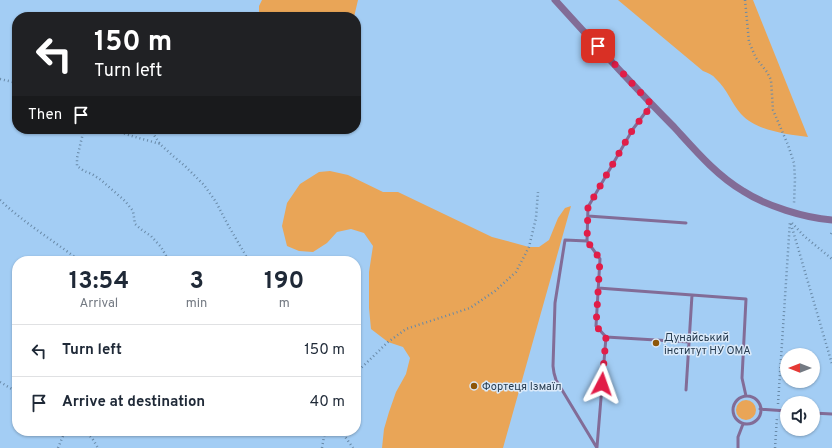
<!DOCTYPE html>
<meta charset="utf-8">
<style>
body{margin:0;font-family:Overpass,sans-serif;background:#f2f2f3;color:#1f2937;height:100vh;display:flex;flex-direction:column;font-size:15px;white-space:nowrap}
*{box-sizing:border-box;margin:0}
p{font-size:13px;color:#747a83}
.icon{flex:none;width:22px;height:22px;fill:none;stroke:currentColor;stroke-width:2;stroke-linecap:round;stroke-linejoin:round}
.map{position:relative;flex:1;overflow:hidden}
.drawer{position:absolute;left:12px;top:256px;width:349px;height:180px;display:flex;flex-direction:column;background:#fff;border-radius:16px;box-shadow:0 1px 3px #0004}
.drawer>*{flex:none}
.hud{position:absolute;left:12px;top:12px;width:349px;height:122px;border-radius:16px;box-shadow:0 1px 3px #0004;background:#202124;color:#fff;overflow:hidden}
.needle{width:26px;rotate:270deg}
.fabs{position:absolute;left:780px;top:348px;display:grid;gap:8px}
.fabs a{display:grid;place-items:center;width:40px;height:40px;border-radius:50%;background:#fff;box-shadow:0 1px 3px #0004;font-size:20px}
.pin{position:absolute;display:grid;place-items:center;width:34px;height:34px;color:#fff;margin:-17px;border-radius:8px;box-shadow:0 2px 6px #0006}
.me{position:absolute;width:44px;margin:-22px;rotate:4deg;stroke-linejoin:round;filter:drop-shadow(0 0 3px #0008)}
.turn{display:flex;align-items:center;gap:14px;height:84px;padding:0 16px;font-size:18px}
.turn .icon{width:52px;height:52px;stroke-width:2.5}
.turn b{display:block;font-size:28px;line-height:34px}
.then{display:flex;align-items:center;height:38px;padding:0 16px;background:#0003;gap:8px;font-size:15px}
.eta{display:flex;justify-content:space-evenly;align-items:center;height:68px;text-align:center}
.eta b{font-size:24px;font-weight:700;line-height:28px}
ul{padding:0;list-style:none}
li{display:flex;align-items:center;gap:12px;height:52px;padding:0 16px;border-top:1px solid #e0e1e3}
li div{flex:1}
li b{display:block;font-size:15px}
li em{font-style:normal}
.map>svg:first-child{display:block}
</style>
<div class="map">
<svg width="832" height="448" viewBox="0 0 832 448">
<rect width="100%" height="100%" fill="#a3cdf4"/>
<path fill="#e9a557" d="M262 0H358L354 17H259V6Z
M618 0H753L808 137C787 134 756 131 741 114 732 104 727 89 716 79 713 75 708 73 703 71Z
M330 171 348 175 383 192H398L492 237 529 247H539L549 240 558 218 565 208 571 206 503 448H382L384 429 389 412 396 392 406 374 410 358 403 347 388 342 371 329 369 308V272L373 246 364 233 351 229 337 232 327 243 313 252 299 251 287 246 282 226 287 203 300 184 319 172Z
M736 410a10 10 0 1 1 20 0a10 10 0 1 1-20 0Z"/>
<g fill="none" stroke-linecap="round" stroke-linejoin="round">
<path stroke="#6889a7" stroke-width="2.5" stroke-dasharray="1 3" stroke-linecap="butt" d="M745 0 749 42 756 58 767 72 771 80 773 110 788 145 794 163 795 179 794 203
M0 79 17 83
M84 129 77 158V166L84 171 92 174 101 180 125 201 133 211 135 224 142 230 151 236 161 247 169 261
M113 129C128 136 144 139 160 144
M150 129 160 144 173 156 185 166 204 185 216 202 228 225 249 261
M0 200C24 223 54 241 80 261
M792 223 804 236 832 259
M791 224 832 364
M831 234 832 232
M356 373 388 342 406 329 470 308 495 291 516 272 529 247 536 218 538 192
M0 382 17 392
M778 404 790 221
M84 431 92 438 98 448
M341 431 353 448
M58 448 65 431
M322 448 325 431
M775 448 777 417"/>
<path stroke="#826c97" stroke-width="3" d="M651 105 633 129 588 207 587 241 600 259 596 326 606 337 689 342
M588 216 686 223
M587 241 565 240 555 303 553 366 554 373 556 380 597 448
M598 288 746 299 742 378 746 396
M686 390 692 295
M733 410a14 14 0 1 1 28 0a14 14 0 1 1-28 0Z
M760 409 787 411
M813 413 832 414
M597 447 606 337
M738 448V437L743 424"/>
<path stroke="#826c97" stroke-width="7" d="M555 0C594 43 633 86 674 127 695 150 716 175 743 191 766 206 805 218 832 220"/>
</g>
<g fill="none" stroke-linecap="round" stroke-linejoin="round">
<path stroke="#e11d48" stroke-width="7" stroke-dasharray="0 12.6" d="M598 46 652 105 633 129 588 207 587 241 600 259 596 326 606 337 602 384"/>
</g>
<g fill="#8d5608" stroke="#dbeafa" stroke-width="1.5">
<circle cx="656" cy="343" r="4"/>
<circle cx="474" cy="386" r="4"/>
</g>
<g text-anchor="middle" stroke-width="3" stroke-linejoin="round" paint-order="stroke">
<g font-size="11" fill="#273c50" stroke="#dbeafa" text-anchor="start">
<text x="664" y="341">Дунайський<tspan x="664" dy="13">інститут НУ ОМА</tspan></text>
<text x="482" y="390">Фортеця Ізмаїл</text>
</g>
</g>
</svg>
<div class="fabs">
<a><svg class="needle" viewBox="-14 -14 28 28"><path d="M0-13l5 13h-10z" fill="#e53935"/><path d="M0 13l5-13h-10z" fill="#747a83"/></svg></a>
<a><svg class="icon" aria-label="sound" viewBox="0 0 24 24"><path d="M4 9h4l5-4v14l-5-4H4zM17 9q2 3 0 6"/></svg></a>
</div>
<div class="pin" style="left:598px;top:46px;background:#d93025"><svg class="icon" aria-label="arrive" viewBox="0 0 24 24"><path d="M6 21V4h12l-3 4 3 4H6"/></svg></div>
<svg class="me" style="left:602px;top:384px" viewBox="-20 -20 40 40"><path d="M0-17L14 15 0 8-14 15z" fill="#e11d48" stroke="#fff" stroke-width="4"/></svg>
<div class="hud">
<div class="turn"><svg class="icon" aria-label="left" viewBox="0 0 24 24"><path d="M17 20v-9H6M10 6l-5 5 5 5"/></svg><div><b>150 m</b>Turn left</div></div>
<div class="then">Then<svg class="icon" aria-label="arrive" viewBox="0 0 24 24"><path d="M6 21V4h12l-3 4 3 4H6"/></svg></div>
</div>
<section class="drawer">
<div class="eta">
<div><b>13:54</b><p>Arrival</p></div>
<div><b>3</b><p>min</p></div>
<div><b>190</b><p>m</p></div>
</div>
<ul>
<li><svg class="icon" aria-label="left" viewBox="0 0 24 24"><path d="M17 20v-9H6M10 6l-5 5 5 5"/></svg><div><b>Turn left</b></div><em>150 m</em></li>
<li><svg class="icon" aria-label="arrive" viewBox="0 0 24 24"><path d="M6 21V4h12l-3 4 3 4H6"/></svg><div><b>Arrive at destination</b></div><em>40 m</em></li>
</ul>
</section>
</div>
